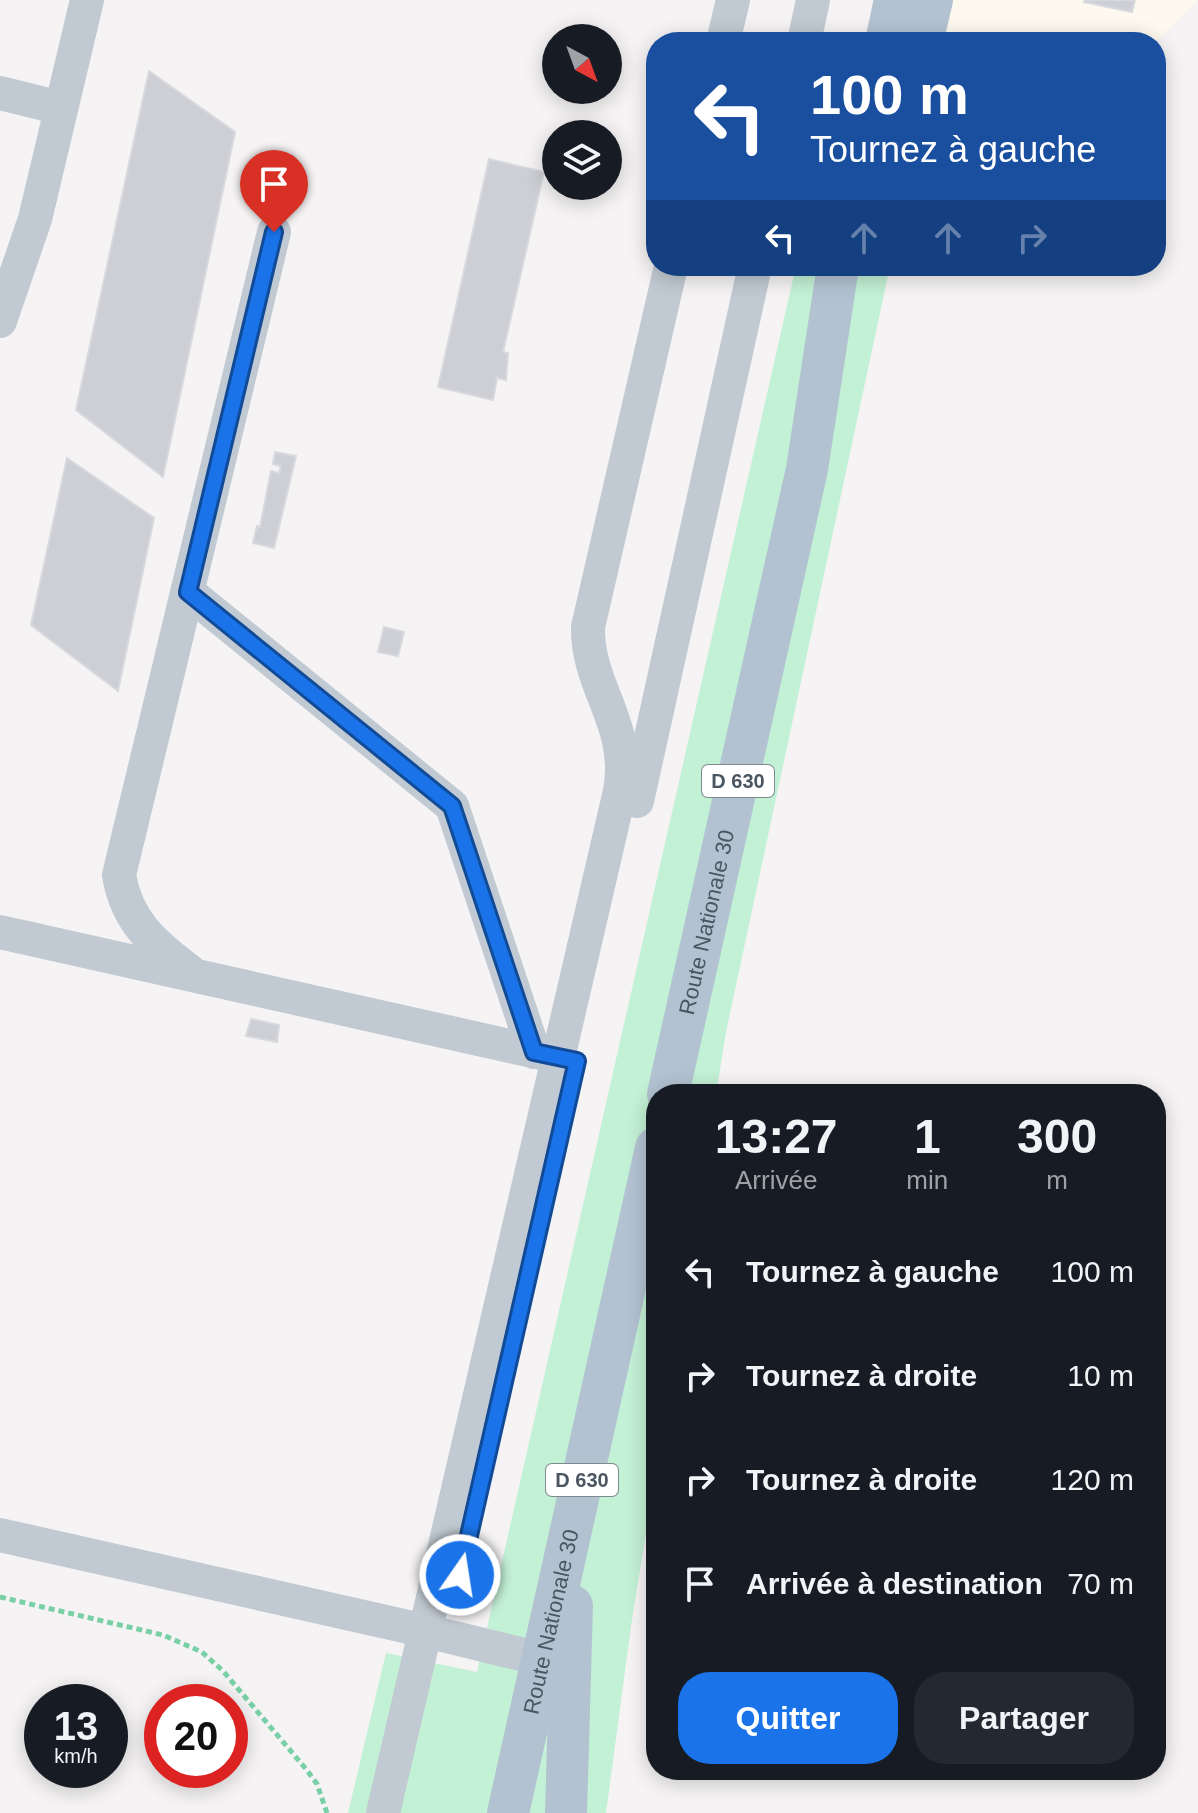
<!DOCTYPE html>
<html lang="fr">
<meta charset="utf-8">
<style>
body{margin:0;font-family:Helvetica,sans-serif;background:#242831;color:#f1f3f6;height:100vh;display:flex;flex-direction:column;font-size:30px;white-space:nowrap}
*{box-sizing:border-box;margin:0}
p{font-size:26px;color:#9ea1a6}
.icon{flex:none;width:44px;height:44px;fill:none;stroke:currentColor;stroke-width:2;stroke-linecap:round;stroke-linejoin:round}
.map{position:relative;flex:1;overflow:hidden}
.drawer{position:absolute;left:646px;top:1084px;width:520px;height:696px;display:flex;flex-direction:column;background:#171b24;border-radius:32px;box-shadow:0 4px 20px #0003}
.drawer>*{flex:none}
.hud{position:absolute;left:646px;top:32px;width:520px;height:244px;border-radius:32px;box-shadow:0 4px 20px #0003;background:#1a4fa0;color:#fff;overflow:hidden}
.needle{width:52px;rotate:139deg}
.buttons{position:absolute;left:542px;top:24px;display:grid;gap:16px}
.buttons a{display:grid;place-items:center;width:80px;height:80px;border-radius:50%;background:#171b24;box-shadow:0 4px 20px #0003;font-size:40px}
.speed{position:absolute;left:24px;top:1684px;display:flex;gap:16px;font-size:40px;font-weight:700;text-align:center}
.speed>*{display:grid;place-content:center;width:104px;height:104px;border-radius:50%;background:#171b24;box-shadow:0 4px 20px #0003;line-height:1}
.speed small{font-size:20px;font-weight:400}
.speed .limit{border:12px solid #d22;background:#fff;color:#111}
.pin{position:absolute;display:grid;place-items:center;width:68px;height:68px;color:#fff;margin:-82px -34px;border-radius:50% 50% 50% 0;rotate:-45deg;box-shadow:0 0 8px #0007}
.pin .icon{rotate:45deg}
.me{position:absolute;width:88px;margin:-44px;rotate:13deg;stroke-linejoin:round;filter:drop-shadow(0 0 6px #0008)}
.turn{display:flex;align-items:center;gap:28px;height:168px;padding:0 32px;font-size:36px}
.turn .icon{width:104px;height:104px;stroke-width:2.5}
.turn b{display:block;font-size:56px;line-height:68px}
.lanes{display:flex;align-items:center;height:76px;padding:0 32px;background:#0003;justify-content:center;gap:40px;direction:ltr}
.lanes .off{opacity:.35}
.eta{display:flex;justify-content:space-evenly;align-items:center;height:136px;text-align:center}
.eta b{font-size:48px;font-weight:700;line-height:56px}
.button{display:flex;gap:16px;margin-top:auto;padding:16px 32px}
.button a{flex:1;height:92px;border-radius:32px;background:#1a73e8;color:#fff;font-size:32px;font-weight:700;line-height:92px;text-align:center}
.button a+a{background:#242831;color:#f1f3f6}
ul{padding:0;list-style:none}
li{display:flex;align-items:center;gap:24px;height:104px;padding:0 32px}
li div{flex:1}
li b{display:block;font-size:30px}
li em{font-style:normal}
.map>svg:first-child{display:block}
</style>
<div class="map">
<svg width="1198" height="1813" viewBox="0 0 1198 1813">
<rect width="100%" height="100%" fill="#f5f3f3"/>
<path fill="#fdf9ef" d="M951 0H1198L1156 42H941Z"/>
<path fill="#c3f1d5" d="M796 266H890L726 1032 716 1094H656V1471L631 1626 606 1813H348L386 1653 477 1672Z"/>
<path fill="#cdcfd5" stroke="#d7d9de" stroke-width="2" d="M1085 0H1135L1132 12 1084 2Z
M149 71 235 132 163 477 76 410Z
M489 159 544 172 503 352 508 353 506 380 497 378 493 400 438 387Z
M275 452 296 456 274 548 253 543 257 526 260 527 271 471 279 473 281 466 273 464Z
M67 458 154 518 118 691 31 625Z
M384 627 404 632 398 656 378 652Z
M251 1019 279 1025 277 1042 246 1036Z"/>
<g fill="none" stroke-linecap="round" stroke-linejoin="round">
<path stroke="#7ad0a6" stroke-width="5" stroke-dasharray="6 4" stroke-linecap="butt" d="M0 1597 163 1635 202 1652 223 1671 306 1769 317 1784 327 1813"/>
<path stroke="#c1cad2" stroke-width="34" d="M723 42 733 0
M804 42 813 0
M0 93 61 108
M0 321 35 219 87 0
M188 592 452 806 534 1052
M637 801 755 266
M0 932 550 1055
M193 974C156 945 127 924 119 875L274 232
M0 1535 426 1631 565 1665
M383 1813 620 791C632 724 587 688 588 627L671 266"/>
<g stroke="#b3c2d1" stroke-width="42">
<path d="M886 42 895 0"/>
<path d="M922 42 932 0"/>
<path id="s1" d="M668 1094 807 469 838 266"/>
<path id="s2" d="M508 1813 656 1148"/>
<path d="M566 1813 572 1606"/>
</g>
</g>
<g fill="none" stroke-linecap="round" stroke-linejoin="round">
<g stroke="#114b97" stroke-width="20">
<path id="route" d="M274 232 188 592 452 806 534 1052 577 1061 460 1575"/>
</g>
<use href="#route" stroke="#1a73e8" stroke-width="14"/>
</g>
<g text-anchor="middle" stroke-width="6" stroke-linejoin="round" paint-order="stroke">
<g fill="#fff" stroke="#808990" stroke-width="2">
<rect x="702" y="765" width="72" height="32" rx="6"/>
<rect x="546" y="1464" width="72" height="32" rx="6"/>
</g>
<g font-size="20" font-weight="bold" fill="#4a5661">
<text x="738" y="788">D 630</text>
<text x="582" y="1487">D 630</text>
</g>
<g font-size="22" fill="#4a5661" stroke="#fff">
<text dy="8" stroke="none"><textPath href="#s1" startOffset="176">Route Nationale 30</textPath></text>
<text dy="8" stroke="none"><textPath href="#s2" startOffset="196">Route Nationale 30</textPath></text>
</g>
</g>
</svg>
<div class="buttons">
<a><svg class="needle" viewBox="-14 -14 28 28"><path d="M0-13l5 13h-10z" fill="#e53935"/><path d="M0 13l5-13h-10z" fill="#9ea1a6"/></svg></a>
<a><svg class="icon" aria-label="layers" viewBox="0 0 24 24"><path d="M12 4l9 5-9 5-9-5zM3 14l9 5 9-5"/></svg></a>
</div>
<div class="speed"><div>13<small>km/h</small></div><div class="limit">20</div></div>
<div class="pin" style="left:274px;top:232px;background:#d93025"><svg class="icon" aria-label="arrive" viewBox="0 0 24 24"><path d="M6 21V4h12l-3 4 3 4H6"/></svg></div>
<svg class="me" style="left:460px;top:1575px" viewBox="-20 -20 40 40"><circle r="17" fill="#1a73e8" stroke="#fff" stroke-width="3"/><path d="M0-11L8 9 0 5-8 9z" fill="#fff"/></svg>
<div class="hud">
<div class="turn"><svg class="icon" aria-label="left" viewBox="0 0 24 24"><path d="M17 20v-9H6M10 6l-5 5 5 5"/></svg><div><b>100 m</b>Tournez à gauche</div></div>
<div class="lanes"><svg class="icon" aria-label="left" viewBox="0 0 24 24"><path d="M17 20v-9H6M10 6l-5 5 5 5"/></svg><svg class="icon off" aria-label="ahead" viewBox="0 0 24 24"><path d="M12 20V5M6 11l6-6 6 6"/></svg><svg class="icon off" aria-label="ahead" viewBox="0 0 24 24"><path d="M12 20V5M6 11l6-6 6 6"/></svg><svg class="icon off" aria-label="right" viewBox="0 0 24 24"><path d="M7 20v-9h11M14 6l5 5-5 5"/></svg></div>
</div>
<section class="drawer">
<div class="eta">
<div><b>13:27</b><p>Arrivée</p></div>
<div><b>1</b><p>min</p></div>
<div><b>300</b><p>m</p></div>
</div>
<ul>
<li><svg class="icon" aria-label="left" viewBox="0 0 24 24"><path d="M17 20v-9H6M10 6l-5 5 5 5"/></svg><div><b>Tournez à gauche</b></div><em>100 m</em></li>
<li><svg class="icon" aria-label="right" viewBox="0 0 24 24"><path d="M7 20v-9h11M14 6l5 5-5 5"/></svg><div><b>Tournez à droite</b></div><em>10 m</em></li>
<li><svg class="icon" aria-label="right" viewBox="0 0 24 24"><path d="M7 20v-9h11M14 6l5 5-5 5"/></svg><div><b>Tournez à droite</b></div><em>120 m</em></li>
<li><svg class="icon" aria-label="arrive" viewBox="0 0 24 24"><path d="M6 21V4h12l-3 4 3 4H6"/></svg><div><b>Arrivée à destination</b></div><em>70 m</em></li>
</ul>
<div class="button"><a>Quitter</a><a>Partager</a></div>
</section>
</div>
